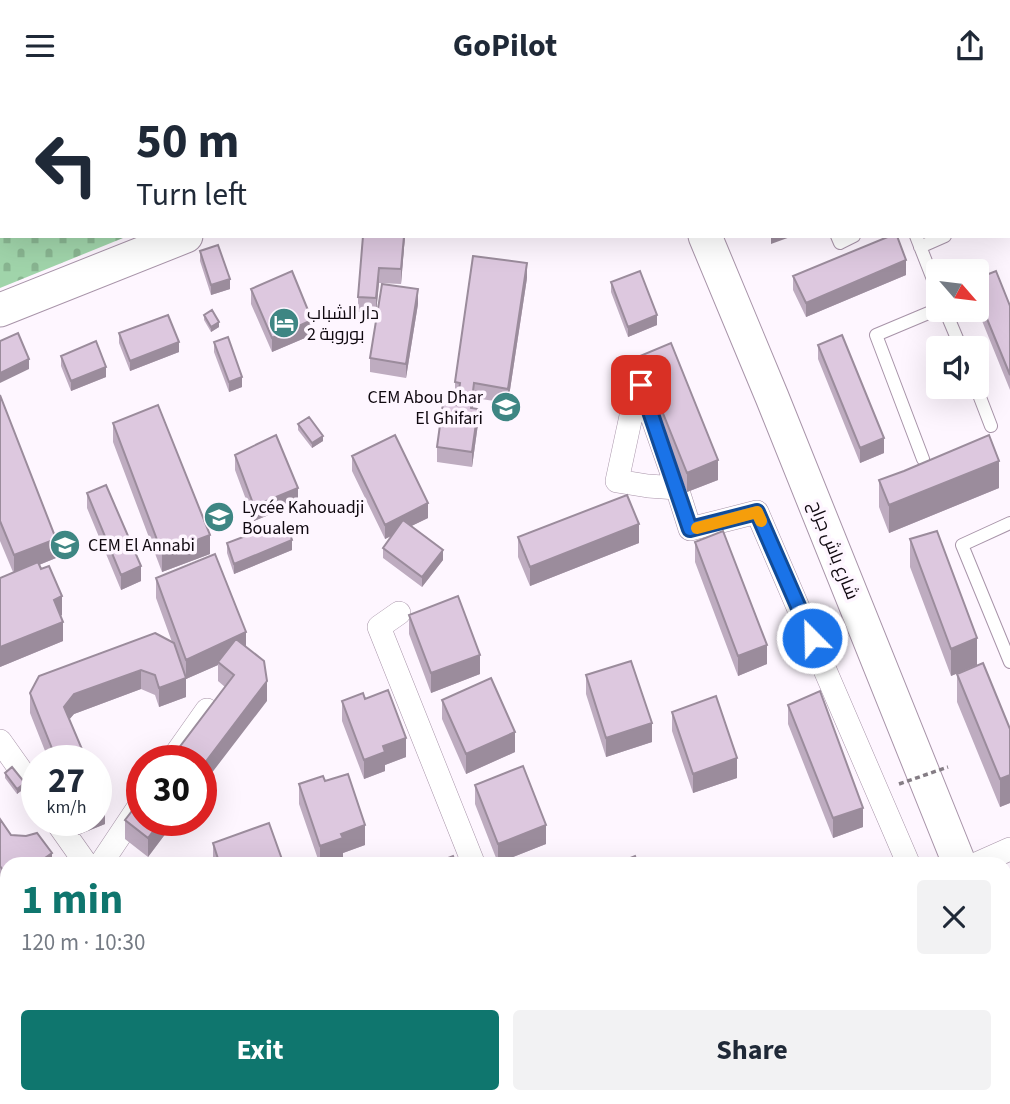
<!DOCTYPE html>
<meta charset="utf-8">
<style>
body{margin:0;font-family:"Source Sans 3",Cairo,sans-serif;background:#f2f2f3;color:#1f2937;height:100vh;display:flex;flex-direction:column;font-size:26px;white-space:nowrap}
*{box-sizing:border-box;margin:0}
p{font-size:23px;color:#747a83}
.icon{flex:none;width:38px;height:38px;fill:none;stroke:currentColor;stroke-width:2;stroke-linecap:round;stroke-linejoin:round}
.map{position:relative;flex:1;overflow:hidden}
.sheet{position:absolute;left:0px;top:766px;width:1012px;height:247px;display:flex;flex-direction:column;background:#fff;border-radius:21px 21px 0 0;box-shadow:0 7px 28px #0002}
.sheet>*{flex:none}
.guide{position:absolute;left:0px;top:0px;width:1012px;height:147px;box-shadow:0 7px 28px #0002;background:#fff;color:#1f2937;overflow:hidden}
.needle{width:46px;rotate:118deg}
.controls{position:absolute;left:926px;top:168px;display:grid;gap:14px}
.controls a{display:grid;place-items:center;width:63px;height:63px;border-radius:7px;background:#fff;box-shadow:0 7px 28px #0002;font-size:35px}
.speed{position:absolute;left:21px;top:654px;display:flex;gap:14px;font-size:35px;font-weight:700;text-align:center}
.speed>*{display:grid;place-content:center;width:91px;height:91px;border-radius:50%;background:#fff;box-shadow:0 7px 28px #0002;line-height:1}
.speed small{font-size:18px;font-weight:400}
.speed .limit{border:10px solid #d22;background:#fff;color:#111}
.pin{position:absolute;display:grid;place-items:center;width:60px;height:60px;color:#fff;margin:-30px;border-radius:14px;box-shadow:0 4px 10px #0006}
.me{position:absolute;width:77px;margin:-38px;rotate:337deg;stroke-linejoin:round;filter:drop-shadow(0 0 5px #0008)}
.turn{display:flex;align-items:center;gap:24px;height:147px;padding:0 21px;font-size:32px}
.turn .icon{width:91px;height:91px;stroke-width:2.5}
.turn b{display:block;font-size:49px;line-height:60px}
.round{display:grid;place-items:center;flex:none;width:74px;height:74px;border-radius:7px;background:#f2f2f3}
.summary{display:flex;align-items:center;justify-content:space-between;height:119px;padding:0 21px}
h1{font-size:42px;font-weight:700;line-height:52px;color:#0f766e}
.cta{display:flex;gap:14px;margin-top:auto;padding:14px 21px}
.cta a{flex:1;height:80px;border-radius:7px;background:#0f766e;color:#fff;font-size:28px;font-weight:700;line-height:80px;text-align:center}
.cta a+a{background:#f2f2f3;color:#1f2937}
header{display:flex;justify-content:space-between;align-items:center;height:91px;padding:0 21px;background:#fff;font-size:32px;font-weight:700}
.map>svg:first-child{display:block}
</style>
<header><svg class="icon" aria-label="menu" viewBox="0 0 24 24"><path d="M4 6h16M4 12h16M4 18h16"/></svg>GoPilot<svg class="icon" aria-label="share" viewBox="0 0 24 24"><path d="M12 15V3M7 8l5-5 5 5M5 13v7h14v-7"/></svg></header>
<div class="map">
<svg width="1010" height="1013" viewBox="0 0 1010 1013">
<defs>
<pattern id="cemetery-stones" width="16" height="16" patternUnits="userSpaceOnUse" patternTransform="scale(1.75)"><rect width="16" height="16" fill="#a0d4aa"/><path d="M2 7V4a2 2 0 0 1 4 0v3zM10 15v-3a2 2 0 0 1 4 0v3z" fill="#89b591"/></pattern>
</defs>
<rect width="100%" height="100%" fill="#fef6ff"/>
<path fill="url(#cemetery-stones)" d="M0 0H486L482 2H2V145H128L0 197Z"/>
<g fill="none" stroke-linecap="round" stroke-linejoin="round">
<g stroke="#a894a9" stroke-width="14">
<path id="lane" d="M856 0 857 2
M837 145 840 152 854 145
M916 145 938 201
M920 156 945 145
M945 219 961 257
M976 296 991 335
M923 368 876 244 938 218
M1010 432 962 454 1010 571
M946 1006 959 1013"/>
</g>
<g stroke="#a894a9" stroke-width="24">
<path id="street" d="M958 0 959 2
M677 397 648 395 617 390 631 325 641 294 677 397 690 438 757 421 909 774
M399 522 379 536 474 774
M0 650 37 702
M171 670 207 619
M56 730 87 774
M100 774 142 711
M974 774 1010 758
M179 1006 187 1013
M374 1006 377 1013
M228 1013 251 1006
M436 1013 441 1006"/>
</g>
<g stroke="#a894a9" stroke-width="35">
<path id="secondary" d="M643 0 644 2
M540 2 545 0
M705 145 772 306 960 774
M0 219 186 145
M1004 899 1010 915"/>
</g>
<path stroke="#857d85" stroke-width="3.5" stroke-dasharray="5 3.5" stroke-linecap="butt" d="M210 0 211 2
M125 2 130 0
M0 49H2"/>
<use href="#lane" stroke="#fff" stroke-width="12"/>
<use href="#street" stroke="#fff" stroke-width="23"/>
<use href="#secondary" stroke="#fff" stroke-width="33"/>
<path stroke="#857d85" stroke-width="3.5" stroke-dasharray="5 3.5" stroke-linecap="butt" d="M899 693 948 676"/>
</g>
<path fill="#beacc0" d="M363 145H405L401 193 379 192 376 222 358 221V206Z
M200 160 230 198 211 204 200 170Z
M906 184 806 226 793 199V185Z
M527 187 508 312 474 307 473 317 478 333 472 376 437 371V356L457 314 458 306H455V291Z
M976 188 1010 215V299L976 215Z
M611 191 657 234 628 246 611 201Z
M251 198 312 244 272 261 251 213Z
M418 213 406 287 370 281V267Z
M204 224 219 236 211 241 204 229Z
M119 242 179 261 130 280 119 252Z
M214 251 242 296 229 301 214 261Z
M818 254 884 362 860 372 818 268Z
M61 265 106 286 71 300 61 275Z
M640 265 718 389 687 401 640 284Z
M0 304 56 467 39 474 62 524 60 525 63 550 0 576V487L13 481 0 450Z
M113 332 210 463 162 481 113 351Z
M298 333 323 350 312 357 298 339Z
M235 364 298 412 254 430 235 379Z
M352 365 428 427 411 435 443 469 422 496 383 467V457L391 445 385 448 352 380Z
M879 389 999 397 889 442 879 416Z
M87 402 141 490 121 499 87 417Z
M518 446 639 452 530 495 518 466Z
M910 448 977 574 951 585 910 476Z
M695 451 767 573 738 585 695 471Z
M227 452 292 459 234 483 227 462Z
M156 487 246 556 267 610 225 596 218 590V574L186 588V606L159 616 155 604 141 598 74 623 69 628 87 670H49L30 622V602L172 551 156 507Z
M409 524 480 583 431 602 409 543Z
M957 583 1010 638V712L1000 716 957 611Z
M586 584 652 651 606 666 586 603Z
M365 608 406 666 385 674V680L364 688 342 630V610Z
M442 609 515 661 466 683 442 628Z
M788 614 863 736 833 747 788 633Z
M672 621 737 687 693 702 672 640Z
M5 682 25 697 17 703 5 687Z
M325 690 365 754 343 762V766L320 774 299 713V693Z
M475 694 546 753 498 772 475 713Z
M0 728 11 744 52 774H7V804L0 795Z
M125 729 175 730 148 766 125 748Z
M72 730H96L105 733 78 744Z
M213 752 284 774H215L213 767Z
M654 1006H706L687 1013H656Z
M728 1006H784L787 1013H730Z"/>
<path fill="#9b8c9c" d="M766 0H801L797 2H761Z
M404 145H405L401 193V178Z
M771 145H793L771 153Z
M906 169V184L806 226V212Z
M527 172V187L508 312V298Z
M379 177V192L376 222V207Z
M230 188V198L211 204V194Z
M418 198V213L406 287V273Z
M657 224V234L628 246V236Z
M312 229V244L272 261V247Z
M219 231V236L211 241V236Z
M179 251V261L130 280V270Z
M29 268V278L0 292V282Z
M106 276V286L71 300V290Z
M242 286V296L229 301V291Z
M474 292V307L471 331V317Z
M478 318V333L472 376V361Z
M323 345V350L312 357V352Z
M884 347V362L860 372V357Z
M718 369V389L687 401V382Z
M999 370V397L889 442V414Z
M298 397V412L254 430V415Z
M428 412V427L385 448V434Z
M639 433V452L530 495V476Z
M210 444V463L162 481V462Z
M56 448V467L14 484V464Z
M292 449V459L234 483V473Z
M443 459V469L422 496V486Z
M141 475V490L121 499V484Z
M62 505V524L54 528V509Z
M63 531V550L0 576V556Z
M246 541V561L218 571V574L186 588V606L159 616V597L186 587V569Z
M977 547V574L951 585V558Z
M767 554V573L738 585V565Z
M480 564V583L431 602V582Z
M141 579V598L74 623 64 635V616L74 603Z
M267 590V610L201 696V677Z
M652 632V651L606 666V647Z
M515 641V661L466 683V663Z
M406 647V666L385 674V680L364 688V669L383 655Z
M737 667V687L693 702V683Z
M1010 684V712L1000 716V688Z
M25 692V697L17 703V698Z
M105 714V733L78 744V730H96V717Z
M863 717V736L833 747V727Z
M161 730H175L148 766V747Z
M365 734V754L343 762V766L320 774V755L341 743Z
M546 734V753L498 772V753Z
M52 762V774H35Z
M665 1006H706L687 1013H660V1008Z"/>
<path fill="#ddc8df" stroke="#9b8c9c" stroke-width="2" d="M584 0H595L596 2H579Z
M715 0H766L761 2H715Z
M900 0H930L931 1 928 2H901Z
M363 145H404L401 178 379 177 376 207 358 206Z
M890 145H897L906 169 806 212 793 185Z
M218 154 230 188 211 194 200 160Z
M473 165 527 172 508 298 474 292 471 317 478 318 472 361 437 356 443 312 457 314 460 292 455 291Z
M292 180 312 229 272 247 251 198Z
M640 180 657 224 628 236 611 191Z
M996 180 1010 215V284L976 201V188Z
M382 193 418 198 406 273 370 267Z
M212 219 219 231 211 236 204 224Z
M168 224 179 251 130 270 119 242Z
M18 242 29 268 0 282V250Z
M842 244 884 347 860 357 818 254Z
M228 246 242 286 229 291 214 251Z
M96 250 106 276 71 290 61 265Z
M671 252 718 369 687 382 640 265Z
M0 304 56 448 14 464 0 430Z
M158 314 210 444 162 462 113 332Z
M309 326 323 345 312 352 298 333Z
M276 344 298 397 254 415 235 364Z
M395 344 428 412 385 434 352 365Z
M989 344 999 370 889 414 879 389 904 380Z
M106 394 141 475 121 484 87 402Z
M627 404 639 433 530 476 518 446Z
M403 429 443 459 422 486 383 457Z
M280 432 282 437 287 435 292 449 234 473 227 452Z
M723 440 767 554 738 565 695 451Z
M937 440 977 547 951 558 910 448Z
M215 463 246 541 186 569 156 487Z
M38 471 41 478 49 475 62 505 54 509 63 531 0 556V487Z
M458 505 480 564 431 582 409 524Z
M155 542 174 552 186 587 159 597 155 584 141 579 74 603 64 616 87 670H57L30 602 39 585Z
M236 548 264 570 267 590 201 677V670H169L234 584 218 571Z
M631 570 652 632 606 647 586 584Z
M983 572 1010 638V684L1000 688 957 583Z
M491 587 515 641 466 663 442 609Z
M388 599 406 647 383 655 385 661 364 669 342 610 363 602 365 608Z
M820 600 863 717 833 727 788 614Z
M716 605 737 667 693 683 672 621Z
M523 675 546 734 498 753 475 694Z
M12 676 25 692 17 698 5 682Z
M348 683 365 734 341 743 343 747 320 755 299 693 323 685 325 690Z
M96 692 105 714 96 717Z
M142 707V730H161L148 747 125 729Z
M0 728 11 744 26 745 37 742 52 762 35 774H7V785L0 775Z
M269 732 284 774H220L213 752Z
M453 765 456 774H430Z
M635 765 638 774H613Z
M556 1006 558 1013H537Z
M733 1006H784L787 1013H736Z"/>
<g fill="none" stroke-linecap="round" stroke-linejoin="round">
<g stroke="#114b97" stroke-width="18">
<path id="route" d="M641 294 690 438 757 421 812 547"/>
</g>
<use href="#route" stroke="#1a73e8" stroke-width="12"/>
<path stroke="#f59e0b" stroke-width="12" d="M697 437 757 421 761 430"/>
</g>
<defs>
<g id="hotel-disc" transform="scale(1.575)"><circle r="9.5" fill="#3e8683" stroke="#fef6ff"/><path d="M-6-4.5h1.5V1H6V5H4.5V3h-9V5H-6ZM-4 0a1.8 1.8 0 1 1 3.6 0ZM.5 0V-2.5h3Q6-2.5 6 0Z" fill="#fff"/></g>
<g id="school-disc" transform="scale(1.575)"><circle r="9.5" fill="#3e8683" stroke="#fef6ff"/><path d="M0-5L7-2L0 1L-7-2ZM-4 1L0 2.5L4 1V4Q0 6-4 4Z" fill="#fff"/></g>
</defs>
<g fill-rule="evenodd">
<use href="#hotel-disc" x="284" y="232"/>
<use href="#school-disc" x="506" y="316"/>
<use href="#school-disc" x="219" y="426"/>
<use href="#school-disc" x="65" y="454"/>
</g>
<g text-anchor="middle" stroke-width="7" stroke-linejoin="round" paint-order="stroke">
<g font-size="18" fill="#100910" stroke="#fef6ff" text-anchor="start">
<text x="307" y="228">دار الشباب<tspan x="307" dy="21">بوروبة 2</tspan></text>
<text x="483" y="312" text-anchor="end">CEM Abou Dhar<tspan x="483" dy="21">El Ghifari</tspan></text>
<text x="242" y="422">Lycée Kahouadji<tspan x="242" dy="21">Boualem</tspan></text>
<text x="88" y="460">CEM El Annabi</text>
</g>
<g font-size="18" fill="#100910" stroke="#fef6ff">
<text transform="translate(834 459) rotate(68)" y="6">شارع باش جراح</text>
</g>
</g>
</svg>
<div class="controls">
<a><svg class="needle" viewBox="-14 -14 28 28"><path d="M0-13l5 13h-10z" fill="#e53935"/><path d="M0 13l5-13h-10z" fill="#747a83"/></svg></a>
<a><svg class="icon" aria-label="sound" viewBox="0 0 24 24"><path d="M4 9h4l5-4v14l-5-4H4zM17 9q2 3 0 6"/></svg></a>
</div>
<div class="speed"><div>27<small>km/h</small></div><div class="limit">30</div></div>
<div class="pin" style="left:641px;top:294px;background:#d93025"><svg class="icon" aria-label="arrive" viewBox="0 0 24 24"><path d="M6 21V4h12l-3 4 3 4H6"/></svg></div>
<svg class="me" style="left:812px;top:547px" viewBox="-20 -20 40 40"><circle r="17" fill="#1a73e8" stroke="#fff" stroke-width="3"/><path d="M0-11L8 9 0 5-8 9z" fill="#fff"/></svg>
<div class="guide">
<div class="turn"><svg class="icon" aria-label="left" viewBox="0 0 24 24"><path d="M17 20v-9H6M10 6l-5 5 5 5"/></svg><div><b>50 m</b>Turn left</div></div>
</div>
<section class="sheet">
<div class="summary"><div><h1>1 min</h1><p>120 m · 10:30</p></div><a class="round"><svg class="icon" aria-label="close" viewBox="0 0 24 24"><path d="M6 6l12 12M18 6L6 18"/></svg></a></div>
<div class="cta"><a>Exit</a><a>Share</a></div>
</section>
</div>
